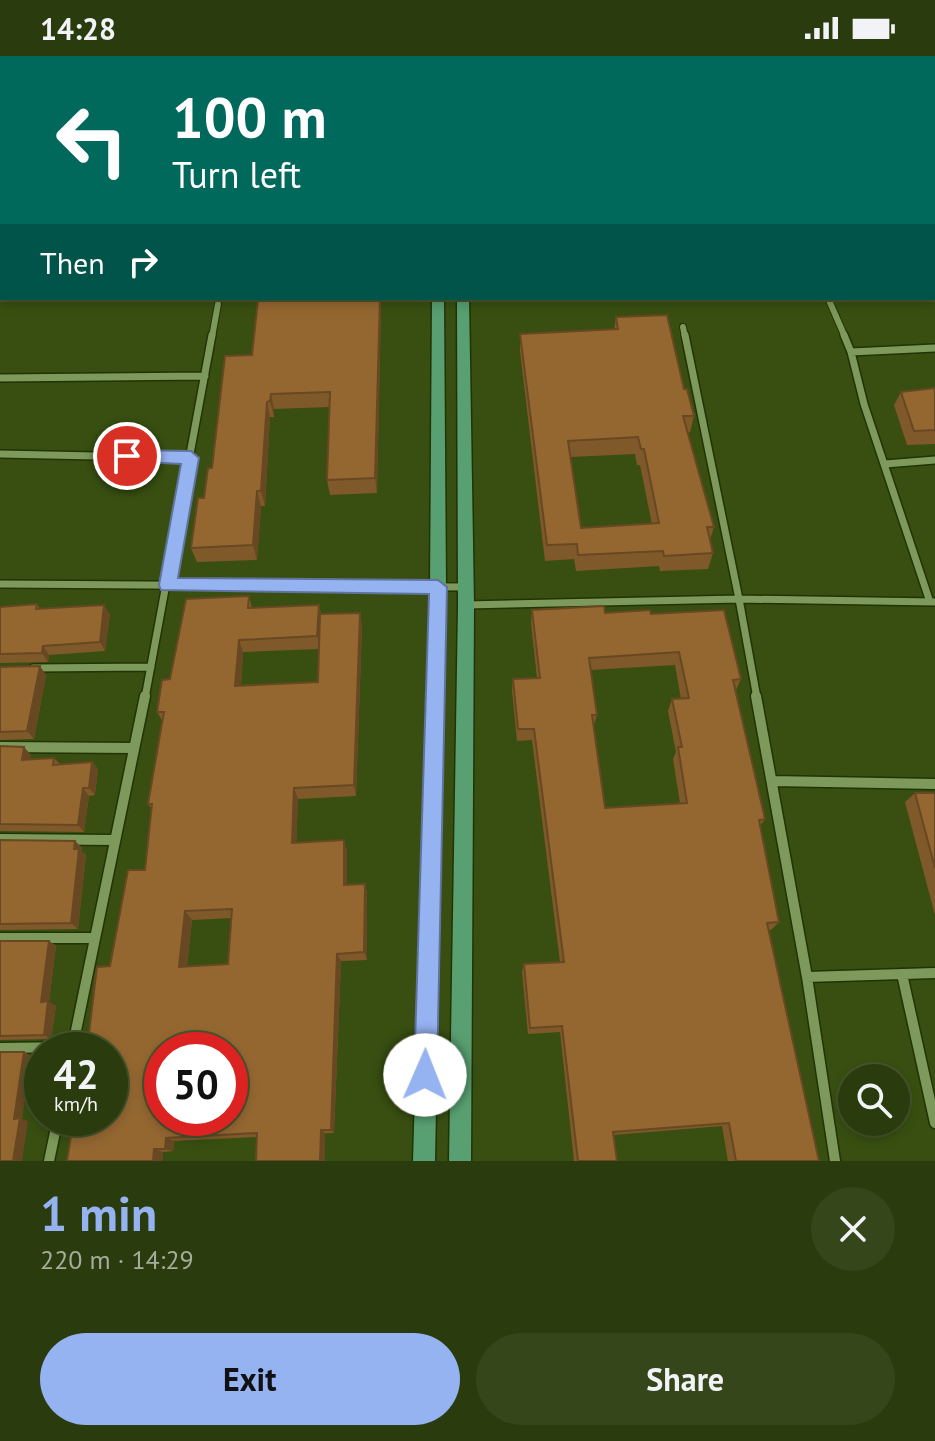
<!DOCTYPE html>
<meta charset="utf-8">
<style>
body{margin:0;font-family:"PT Sans",sans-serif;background:#36461b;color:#f1f3f6;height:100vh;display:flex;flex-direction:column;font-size:30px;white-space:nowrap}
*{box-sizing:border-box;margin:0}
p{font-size:26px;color:#a5ad9d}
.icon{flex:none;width:44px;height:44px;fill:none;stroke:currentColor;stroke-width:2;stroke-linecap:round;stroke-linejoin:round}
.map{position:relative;height:1105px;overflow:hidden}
.drawer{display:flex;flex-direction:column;background:#2a3b0d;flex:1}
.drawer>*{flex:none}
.top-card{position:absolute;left:0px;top:0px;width:936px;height:244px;box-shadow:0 4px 12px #0003,0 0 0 2px #46552e;background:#00695c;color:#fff;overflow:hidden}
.controls{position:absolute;left:838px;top:1008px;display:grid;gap:16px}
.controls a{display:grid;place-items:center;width:72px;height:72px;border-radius:50%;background:#2a3b0d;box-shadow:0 4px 12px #0003,0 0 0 2px #46552e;font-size:40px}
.speed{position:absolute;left:24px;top:976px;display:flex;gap:16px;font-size:40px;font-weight:700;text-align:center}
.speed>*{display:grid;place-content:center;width:104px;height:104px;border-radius:50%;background:#2a3b0d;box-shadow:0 4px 12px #0003,0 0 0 2px #46552e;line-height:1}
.speed small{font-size:20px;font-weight:400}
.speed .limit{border:12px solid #d22;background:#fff;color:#111}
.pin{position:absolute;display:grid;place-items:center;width:68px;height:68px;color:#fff;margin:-34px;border:4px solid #fff;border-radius:50%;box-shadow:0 2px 8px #0007}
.me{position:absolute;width:88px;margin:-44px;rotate:1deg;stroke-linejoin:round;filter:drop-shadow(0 0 6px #0008)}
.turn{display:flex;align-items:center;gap:28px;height:168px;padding:0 40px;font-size:36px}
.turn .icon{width:104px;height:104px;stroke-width:2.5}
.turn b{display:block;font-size:56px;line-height:68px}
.then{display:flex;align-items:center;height:76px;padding:0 40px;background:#0003;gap:16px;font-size:30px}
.round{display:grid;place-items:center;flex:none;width:84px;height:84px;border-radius:42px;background:#36461b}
.overview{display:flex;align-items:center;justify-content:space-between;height:136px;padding:0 40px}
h1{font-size:48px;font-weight:800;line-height:60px;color:#95b2f1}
.cta{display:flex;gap:16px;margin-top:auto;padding:16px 40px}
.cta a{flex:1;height:92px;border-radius:48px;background:#95b2f1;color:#111;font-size:32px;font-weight:800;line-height:92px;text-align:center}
.cta a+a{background:#36461b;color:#f1f3f6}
.status{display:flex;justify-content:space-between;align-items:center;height:56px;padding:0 40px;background:#2a3b0d;direction:ltr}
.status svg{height:22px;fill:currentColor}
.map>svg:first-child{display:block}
</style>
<div class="status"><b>14:28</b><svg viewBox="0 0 49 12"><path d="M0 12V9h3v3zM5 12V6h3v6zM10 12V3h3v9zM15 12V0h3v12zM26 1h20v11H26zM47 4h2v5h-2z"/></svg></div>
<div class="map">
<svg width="935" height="1105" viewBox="0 0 935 1105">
<rect width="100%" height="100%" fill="#384f11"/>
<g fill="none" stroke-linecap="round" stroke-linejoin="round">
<g stroke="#223304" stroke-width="8">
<path id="street-far2" d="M664 2 676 0
M828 242 845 281
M683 271 685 281
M212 281 218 248"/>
</g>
<g stroke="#223304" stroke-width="10">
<path id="street-far1" d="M685 279 739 543 935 546
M844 279 851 296
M0 322 205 320
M0 398 191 402
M885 408 935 404
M0 528 465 531
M930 546 864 348 851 296 935 292
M466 549 739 543 757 642
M33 612 151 611
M145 642 212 279"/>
</g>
<g stroke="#223304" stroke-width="13">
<path id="street" d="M756 640 807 921 835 1105
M0 691 134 692
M772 725 935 728
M0 783 115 784
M0 882H95
M902 918 935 1067
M807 921 935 917
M0 992 72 991
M72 994 145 640
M49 1105 58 1062"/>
</g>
<g stroke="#223304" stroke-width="3">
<path id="secondary" d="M433 0H443L444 2H434Z
M449 0H459V2H449Z
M432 242H444L446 531 435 1105H413L430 531Z
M457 242H469L474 549 471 1105H449L458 549Z"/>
</g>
<use href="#street-far2" stroke="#7d995b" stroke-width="6"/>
<use href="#street-far1" stroke="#7d995b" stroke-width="7"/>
<use href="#street" stroke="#7d995b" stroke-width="10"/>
<use href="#secondary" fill="#589f71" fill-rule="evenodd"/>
</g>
<path fill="#7f592a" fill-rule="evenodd" d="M381 248 377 437 330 439 327 424 330 351 274 353V361H270L265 450H261L257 504 197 506 191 492 212 412 252 299Z
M616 261 684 333 694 360 690 376 687 377 714 471 710 484 713 497 708 513 660 515 659 510 576 515 574 503 545 505 520 295V278L614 274ZM635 398 637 409H640L652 468 581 472 570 401Z
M935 332V388L907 389 894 349 901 336Z
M249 540 252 552 319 549 321 558 360 557 362 570 356 740 298 743 296 787 347 794V829L365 828 367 837V904L341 905 334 1077 174 1085 173 1095 163 1096 162 1105 110 1062V910L145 814 152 753 148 748 163 666 157 656ZM319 593 318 626 241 629 243 596ZM232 862 228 908 187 910 192 864Z
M37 548 40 553 110 558 105 595 49 599 48 606 0 607V551Z
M532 554 651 558 741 623 735 636 765 763 760 770 779 866 771 874H769L819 1105H728L722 1070 613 1079 617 1105H574L560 976 528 978 522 916 524 908 560 906 532 684 517 685 512 635 513 623 537 622 531 567ZM675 609 681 643H672L668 655 676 696 673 703 680 747 605 752 593 671 597 659 590 614Z
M0 611 46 619 34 683 0 684Z
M0 690 31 699 30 703 54 702 60 708 92 706 98 713 95 739 89 740 84 776 0 775Z
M915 737H935V859L905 746Z
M0 784 75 785 82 792 81 795 86 799 78 873 0 874Z
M0 885H49L56 890 49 946 56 950 51 983 0 984Z"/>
<path fill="#684822" d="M380 242H381V248L377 437 375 422Z
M271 338 274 353V361L270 345Z
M267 346 270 361 265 450 261 435Z
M257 435 261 450 257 504 253 489Z
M104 549 110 558 105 595 100 586Z
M319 549 322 563 321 593 317 580Z
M360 557 362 570 356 740 354 729Z
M239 584 243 596 240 642 235 630Z
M43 590 49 599 48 606 42 597Z
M40 610 46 619 34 683 27 675Z
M24 691 31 699 29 712 22 704Z
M92 706 98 713 95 739 89 732Z
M83 732 89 740 84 776 78 769Z
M294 732 298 743 296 797 292 787Z
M344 784 347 794V838L344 829Z
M75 785 82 792 81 795 86 799 78 873 71 867Z
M365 828 367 837V904L364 896Z
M185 855 192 864 186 918 179 911Z
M49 885 56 890 49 946 56 950 51 983 44 979 41 946Z
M337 898 341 905 334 1077 331 1074Z
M24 996 32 1000 22 1063 28 1065 22 1105H13L14 1063Z
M321 1074 325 1077V1105H320Z
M166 1082 174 1085 173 1095 165 1093Z
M154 1093 163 1096 162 1105H153Z"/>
<path fill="#946731" stroke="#684822" stroke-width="2" fill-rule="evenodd" d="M296 242H380L375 422 327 424 330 336 271 338 270 345 267 346 261 435H257L253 489 191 492 198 442H204L208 412H212L225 300 252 299 258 244Z
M667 259 684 333H687L694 360H683L714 471H707L713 497 664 500 663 495 578 499 577 488 547 489 520 278 618 273 616 261ZM638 381 641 393H644L659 467 581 472 568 385Z
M935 332V374L914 375 901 336Z
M249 540 248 552 319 549 317 580 239 584 235 630 318 626 320 558 360 557 354 729 294 732 292 787 344 784V829L365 828 364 896 337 898 331 1074H321L320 1105H256L257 1077 166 1082 165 1093H154L153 1105H67L74 1062H110V994H87L97 911 110 910 128 814H145L152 748H148L164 656H157L162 624 170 623 186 543ZM232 853 228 908 179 911 185 855ZM162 994H230V1062H162Z
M37 548 36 553 104 549 100 586 43 590 42 597 0 598V551Z
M604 550 605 557 650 554 651 558 724 554 741 623 733 624 765 763 759 764 779 866 767 867 819 1105H736L729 1067 613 1076 617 1105H578L562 970 530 972 524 908 564 906 534 673H518L513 623 540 622 532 554ZM679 596 689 642 672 643 682 691H678L687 747 605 752 592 659H597L589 602Z
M40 610 27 675 0 676V611Z
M0 690 24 691 22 704 54 702 53 709 92 706 89 732H83L78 769 0 768Z
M915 737H935V812Z
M0 784 75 785 74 793H79L71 867 0 868Z
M0 885H49L41 946 48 945 44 979 0 980Z
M0 996H24L14 1063 20 1062 13 1105H0Z"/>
<path fill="#95b2f1" stroke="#61749d" stroke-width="2" d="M127 394 191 395 199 402 178 522 438 524 447 531 437 1019 434 1027 425 1030 417 1027 414 1019 429 538 161 534 159 529 181 408 121 405V396Z"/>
</svg>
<div class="controls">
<a><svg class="icon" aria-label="search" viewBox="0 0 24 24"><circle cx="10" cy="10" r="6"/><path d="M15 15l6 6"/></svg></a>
</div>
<div class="speed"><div>42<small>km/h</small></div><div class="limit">50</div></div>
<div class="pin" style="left:127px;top:400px;background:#d93025"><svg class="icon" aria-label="arrive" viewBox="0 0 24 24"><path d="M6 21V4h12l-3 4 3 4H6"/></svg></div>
<svg class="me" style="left:425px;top:1019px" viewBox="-20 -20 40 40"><circle r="19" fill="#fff"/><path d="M0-13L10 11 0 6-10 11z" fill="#95b2f1"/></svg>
<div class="top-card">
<div class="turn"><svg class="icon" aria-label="left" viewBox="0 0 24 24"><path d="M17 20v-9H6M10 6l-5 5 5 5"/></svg><div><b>100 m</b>Turn left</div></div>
<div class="then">Then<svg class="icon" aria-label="right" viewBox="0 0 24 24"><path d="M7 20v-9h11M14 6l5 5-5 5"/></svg></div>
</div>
</div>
<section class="drawer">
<div class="overview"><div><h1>1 min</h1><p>220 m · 14:29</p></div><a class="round"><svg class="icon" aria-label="close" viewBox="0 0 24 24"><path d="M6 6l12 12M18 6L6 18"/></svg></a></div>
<div class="cta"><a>Exit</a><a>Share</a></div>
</section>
